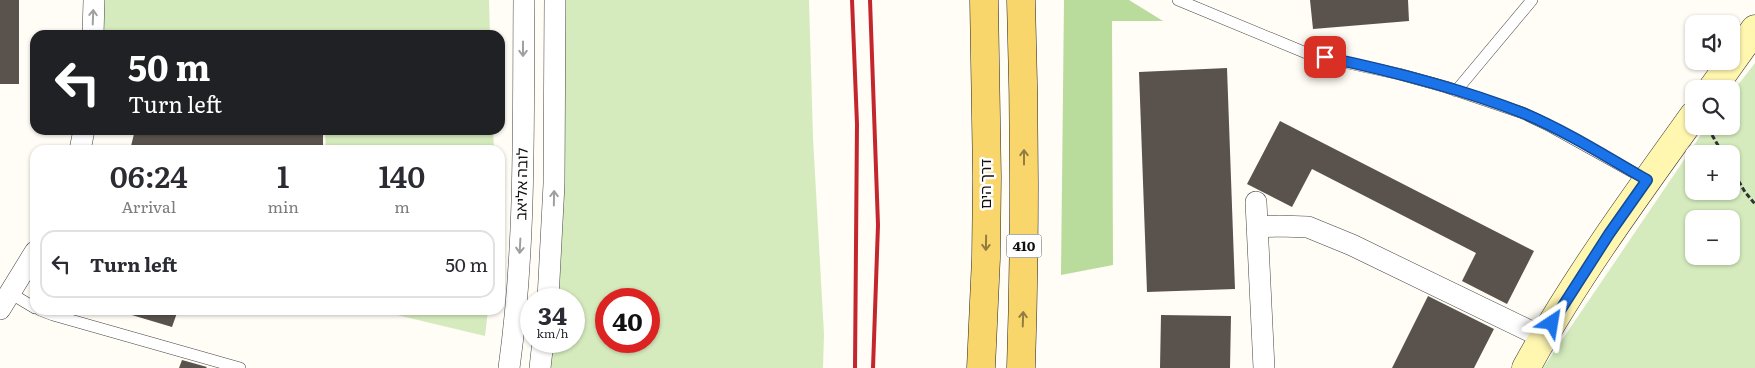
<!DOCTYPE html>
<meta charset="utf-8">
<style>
body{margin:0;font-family:Literata,"Noto Sans Hebrew",serif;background:#f7f7f7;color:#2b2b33;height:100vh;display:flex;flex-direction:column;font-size:19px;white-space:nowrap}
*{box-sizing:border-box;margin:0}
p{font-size:16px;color:#7c7c81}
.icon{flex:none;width:28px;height:28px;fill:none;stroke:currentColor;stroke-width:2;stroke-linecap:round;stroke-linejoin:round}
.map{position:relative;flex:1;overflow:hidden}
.drawer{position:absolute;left:30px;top:145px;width:475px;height:170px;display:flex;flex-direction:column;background:#fff;border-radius:15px;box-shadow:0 1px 4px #0004}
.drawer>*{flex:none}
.hud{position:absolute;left:30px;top:30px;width:475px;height:105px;border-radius:15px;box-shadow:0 1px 4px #0004;background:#202124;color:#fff;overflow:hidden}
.tools{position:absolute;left:1685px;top:15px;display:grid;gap:10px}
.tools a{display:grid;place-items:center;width:55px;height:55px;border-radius:10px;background:#fff;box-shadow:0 1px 4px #0004;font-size:25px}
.speed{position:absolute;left:520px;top:288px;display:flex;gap:10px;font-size:25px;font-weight:700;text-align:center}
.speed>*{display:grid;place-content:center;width:65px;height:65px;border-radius:50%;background:#fff;box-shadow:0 1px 4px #0004;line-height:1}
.speed small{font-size:12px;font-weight:400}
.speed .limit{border:8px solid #d22;background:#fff;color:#111}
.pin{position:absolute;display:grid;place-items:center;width:42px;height:42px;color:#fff;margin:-21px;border-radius:10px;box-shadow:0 2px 8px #0006}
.me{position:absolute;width:55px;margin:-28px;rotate:33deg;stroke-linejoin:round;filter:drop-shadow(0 0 4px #0008)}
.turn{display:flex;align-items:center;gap:18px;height:105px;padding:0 15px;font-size:22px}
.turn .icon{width:65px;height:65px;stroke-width:2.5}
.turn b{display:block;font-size:35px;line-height:42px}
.eta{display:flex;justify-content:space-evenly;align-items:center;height:85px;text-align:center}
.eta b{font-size:30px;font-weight:600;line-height:35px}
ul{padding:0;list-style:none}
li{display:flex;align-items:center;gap:15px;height:68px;margin:0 10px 8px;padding:0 5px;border:2px solid #e1e1e2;border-radius:15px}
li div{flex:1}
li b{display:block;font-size:19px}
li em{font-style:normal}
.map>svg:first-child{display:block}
</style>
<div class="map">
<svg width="1755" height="368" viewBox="0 0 1755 368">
<rect width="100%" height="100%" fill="#fffdf5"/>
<path fill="#d5ebbd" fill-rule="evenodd" d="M99 0H489L490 35H98Z
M563 0H809L813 138 824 334 823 368H549L552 341H574V299H554ZM606 299H649V341H606Z
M1755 63V368H1543L1707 126H1731V94ZM1694 154H1731V191H1694ZM1694 219H1731V256H1694Z
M325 130H493L494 150H326Z
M376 310H488L485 336Z"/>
<path fill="#b9dc9c" d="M1064 0H1129L1163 21H1112L1113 265 1061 275Z"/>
<path fill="#5a524d" d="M0 0H19V84H0Z
M1310 0H1408L1409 21 1313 29Z
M1227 68 1235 289 1147 292 1139 72Z
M1280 121 1534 251 1507 304 1462 281 1476 253 1312 169 1292 207 1247 184Z
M135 130H323V150H130Z
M1428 296 1494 329 1474 368H1392Z
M115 310H178L172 327Z
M215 310H300V313L215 312Z
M1161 315 1231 316 1230 368H1160Z
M182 360 207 367 206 368H179Z"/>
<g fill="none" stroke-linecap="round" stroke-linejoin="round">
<g stroke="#444" stroke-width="12">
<path id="lane" d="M1178 0 1311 55 1399 74 1446 87 1523 113 1548 125 1647 180
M1456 91 1532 0
M10 293 35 308
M40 310 53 315 240 368"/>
</g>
<g stroke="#444" stroke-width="22">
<path id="street" d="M93 35 94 0
M80 150 84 130
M1256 202 1264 368
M1257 227 1279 226 1308 227 1352 245 1542 337
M548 299 554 184 555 0
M0 309 35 252
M509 368C526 246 523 123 524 0
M540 368 543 341"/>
</g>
<g stroke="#333" stroke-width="29">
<path id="secondary" d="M1712 89 1755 29
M1526 368C1575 279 1635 197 1694 115"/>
</g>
<g stroke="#222" stroke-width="29">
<path id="primary" d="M981 368 986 258 987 177 984 0
M1021 368C1025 245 1025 123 1021 0"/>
</g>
<path stroke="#333" stroke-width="3" stroke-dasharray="5 2.5" stroke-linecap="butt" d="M1712 135 1723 154
M1731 168 1745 192 1755 204"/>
<use href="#lane" stroke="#fff" stroke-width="11"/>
<use href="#street" stroke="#fff" stroke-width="21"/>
<use href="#secondary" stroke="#fff6b0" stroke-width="28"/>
<use href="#primary" stroke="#f9d66b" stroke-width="28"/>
<path stroke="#c4262e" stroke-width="4" d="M852 0 857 124 855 368
M870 0 878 225 873 368"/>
</g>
<defs><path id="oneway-shaft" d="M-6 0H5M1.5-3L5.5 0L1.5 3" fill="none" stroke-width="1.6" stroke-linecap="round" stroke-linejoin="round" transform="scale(1.25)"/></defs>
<g stroke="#a0a0a0">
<use href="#oneway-shaft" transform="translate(93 17) rotate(-88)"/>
<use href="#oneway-shaft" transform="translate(523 49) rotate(90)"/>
<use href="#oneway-shaft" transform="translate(554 198) rotate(-89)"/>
<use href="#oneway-shaft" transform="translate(520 246) rotate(93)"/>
</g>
<g stroke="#917d42">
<use href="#oneway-shaft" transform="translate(1024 157) rotate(-90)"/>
<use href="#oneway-shaft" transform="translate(986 243) rotate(91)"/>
<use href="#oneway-shaft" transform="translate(1023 319) rotate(-88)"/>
</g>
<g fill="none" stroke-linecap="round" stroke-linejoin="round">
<g stroke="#114b97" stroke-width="12">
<path id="route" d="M1325 57C1392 71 1459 88 1523 113 1566 131 1607 157 1647 180L1609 234 1552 323"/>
</g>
<use href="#route" stroke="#1a73e8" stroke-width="9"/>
</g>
<g text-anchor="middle" stroke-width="5" stroke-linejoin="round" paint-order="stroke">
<rect fill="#fff" stroke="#585858" stroke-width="1" x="1006.5" y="234.5" width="35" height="23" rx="4"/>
<g font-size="14" font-weight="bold" fill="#111">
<text x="1024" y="251">410</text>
</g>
<g font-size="15" fill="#111" stroke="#fff">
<text transform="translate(522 184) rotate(-89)" y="5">לובה אליאב</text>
<text transform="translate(986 184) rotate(-90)" y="5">דרך הים</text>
</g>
</g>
</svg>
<div class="tools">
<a><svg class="icon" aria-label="sound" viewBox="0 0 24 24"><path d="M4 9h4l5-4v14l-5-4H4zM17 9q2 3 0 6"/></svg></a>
<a><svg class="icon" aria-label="search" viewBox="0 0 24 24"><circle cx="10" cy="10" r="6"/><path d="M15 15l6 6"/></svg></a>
<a>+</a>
<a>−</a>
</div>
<div class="speed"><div>34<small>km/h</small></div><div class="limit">40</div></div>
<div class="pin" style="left:1325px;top:57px;background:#d93025"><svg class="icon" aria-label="arrive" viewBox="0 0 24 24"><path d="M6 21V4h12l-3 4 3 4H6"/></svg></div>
<svg class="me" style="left:1552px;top:323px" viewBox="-20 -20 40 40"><path d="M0-17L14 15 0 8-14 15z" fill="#1a73e8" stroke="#fff" stroke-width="4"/></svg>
<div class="hud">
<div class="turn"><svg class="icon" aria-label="left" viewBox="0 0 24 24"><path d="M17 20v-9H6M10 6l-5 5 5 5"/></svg><div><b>50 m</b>Turn left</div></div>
</div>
<section class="drawer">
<div class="eta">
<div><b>06:24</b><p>Arrival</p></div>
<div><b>1</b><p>min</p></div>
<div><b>140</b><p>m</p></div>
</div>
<ul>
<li><svg class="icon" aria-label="left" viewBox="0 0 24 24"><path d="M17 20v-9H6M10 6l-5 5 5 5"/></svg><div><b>Turn left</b></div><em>50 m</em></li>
</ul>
</section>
</div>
